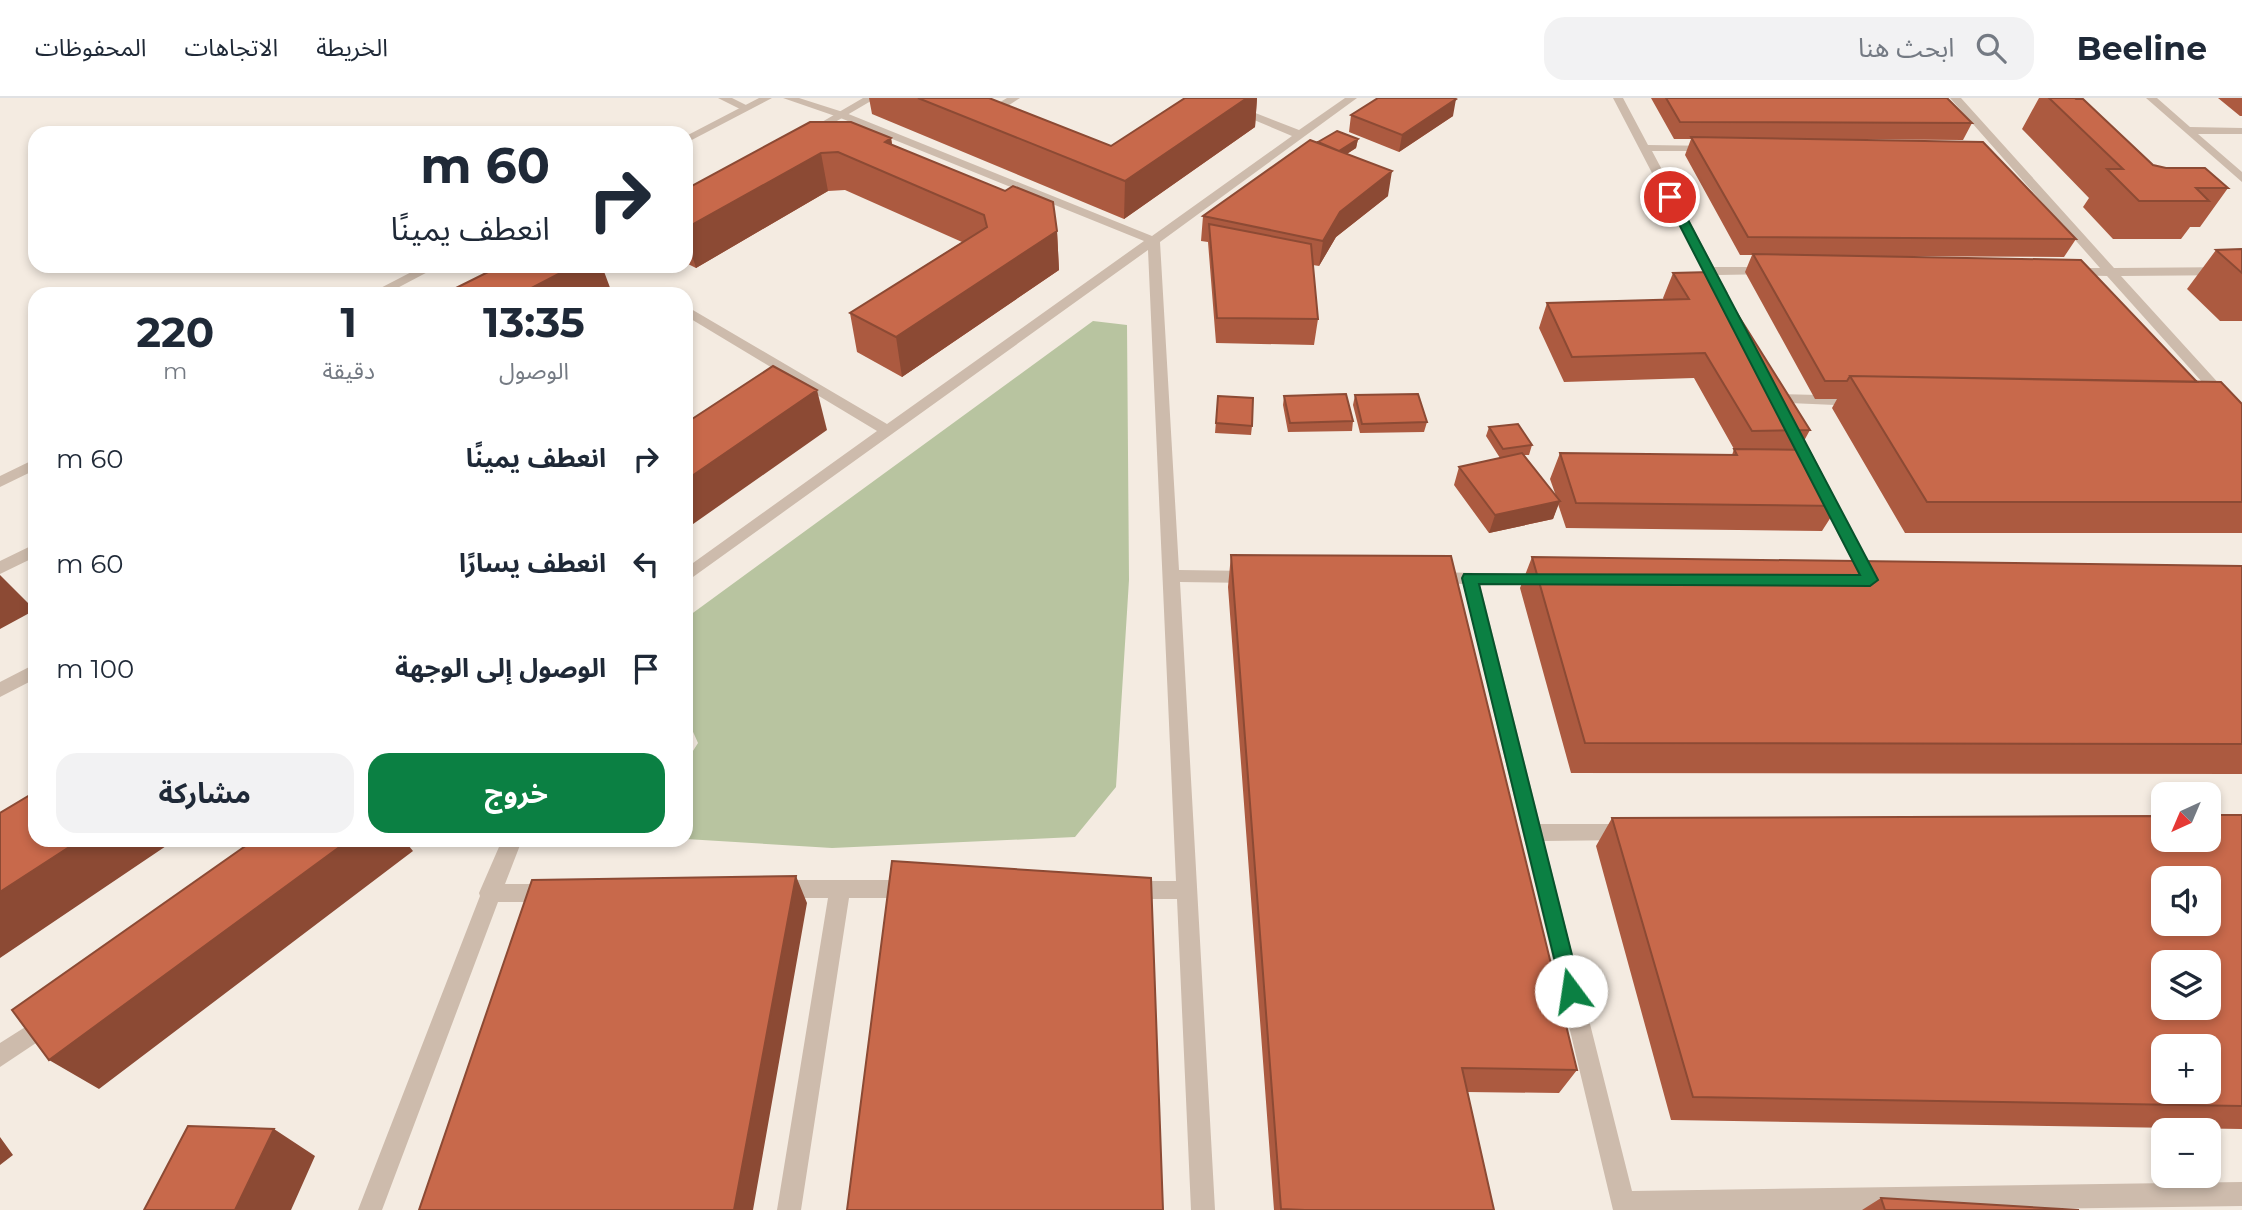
<!DOCTYPE html>
<html lang="ar">
<meta charset="utf-8">
<style>
body{margin:0;font-family:Montserrat,"Noto Sans Arabic",sans-serif;background:#f2f2f3;color:#1f2937;direction:rtl;height:100vh;display:flex;flex-direction:column;font-size:26px;white-space:nowrap}
*{box-sizing:border-box;margin:0}
p{font-size:23px;color:#747a83}
.icon{flex:none;width:38px;height:38px;fill:none;stroke:currentColor;stroke-width:2;stroke-linecap:round;stroke-linejoin:round}
.map{position:relative;flex:1;overflow:hidden;direction:ltr}
.panel{position:absolute;left:28px;top:189px;width:665px;height:560px;display:flex;flex-direction:column;background:#fff;border-radius:21px;box-shadow:0 4px 10px #0003;direction:rtl}
.panel>*{flex:none}
.banner{position:absolute;left:28px;top:28px;width:665px;height:147px;border-radius:21px;box-shadow:0 4px 10px #0003;direction:rtl;background:#fff;color:#1f2937;overflow:hidden}
.needle{width:46px;rotate:224deg}
.buttons{position:absolute;left:2151px;top:684px;display:grid;gap:14px}
.buttons a{display:grid;place-items:center;width:70px;height:70px;border-radius:14px;background:#fff;box-shadow:0 4px 10px #0003;font-size:35px}
.pin{position:absolute;display:grid;place-items:center;width:60px;height:60px;color:#fff;margin:-30px;border:4px solid #fff;border-radius:50%;box-shadow:0 2px 7px #0007}
.me{position:absolute;width:77px;margin:-38px;rotate:346deg;stroke-linejoin:round;filter:drop-shadow(0 0 5px #0008)}
.turn{display:flex;align-items:center;gap:24px;height:147px;padding:0 28px;font-size:32px}
.turn .icon{width:91px;height:91px;stroke-width:2.5}
.turn b{display:block;font-size:49px;line-height:60px}
.eta{display:flex;justify-content:space-evenly;align-items:center;height:119px;text-align:center}
.eta b{font-size:42px;font-weight:700;line-height:49px}
.button{display:flex;gap:14px;margin-top:auto;padding:14px 28px}
.button a{flex:1;height:80px;border-radius:21px;background:#0b8043;color:#fff;font-size:28px;font-weight:700;line-height:80px;text-align:center}
.button a+a{background:#f2f2f3;color:#1f2937}
ul{padding:0;list-style:none}
li{display:flex;align-items:center;gap:21px;height:105px;padding:0 28px}
li div{flex:1}
li b{display:block;font-size:26px}
li em{font-style:normal}
header{display:flex;align-items:center;gap:42px;box-sizing:border-box;height:98px;padding:0 35px;background:#fff;border-bottom:2px solid #e0e1e3}
header strong{font-size:33px}
nav{display:flex;gap:38px;margin-inline-start:auto;font-size:24px}
.search{width:490px;height:63px;background:#f2f2f3;display:flex;align-items:center;gap:18px;box-sizing:border-box;padding:0 24px;border-radius:21px;color:#747a83;font-size:26px}
.map>svg:first-child{display:block}
</style>
<header>
<strong>Beeline</strong>
<div class="search"><svg class="icon" aria-label="search" viewBox="0 0 24 24"><circle cx="10" cy="10" r="6"/><path d="M15 15l6 6"/></svg>ابحث هنا</div>
<nav><a>الخريطة</a><a>الاتجاهات</a><a>المحفوظات</a></nav>
</header>
<div class="map">
<svg width="2242" height="1112" viewBox="0 0 2242 1112">
<rect width="100%" height="100%" fill="#f4ebe1"/>
<path fill="#b8c4a0" d="M1093 223 1127 227 1129 482 1116 689 1075 739 832 750 686 741V664L698 645 686 618V520Z"/>
<g fill="none" stroke-linecap="round" stroke-linejoin="round">
<path fill="#cdbbac" fill-rule="evenodd" d="M718 0H732L752 10 742 12Z
M783 0H799L846 15 1152 138 1292 38 1202 0H1217L1299 32 1345 0H1357L1160 144 1179 472 1252 473 1260 479 1252 485 1180 484 1215 1112H1191L1177 801H1130L1123 798 1120 792 1123 786 1130 783H1176L1148 152 686 484V470L877 333 686 218V208L887 326 1144 143 838 19Z
M1007 0H1020L997 15V19L985 17V13Z
M1613 0H1623L1648 47 1714 48 1716 50 1710 53H1652L1714 169H1770L1775 170V176L1718 177 1728 195 1721 199 1716 198Z
M1950 0H1961L2114 170 2242 169V177L2121 178 2242 311V325L2237 323 2107 178 2066 177V171L2071 170H2100Z
M2146 0H2157L2190 29 2242 30V36H2198L2242 74V84Z
M1774 296 1858 298 1865 303 1858 308 1769 304 1767 301 1769 298Z
M1789 324 1796 329 1878 482 1876 486H1864L1862 482 1782 329Z
M1434 474 1552 477 1554 481 1546 487 1480 486 1540 726H1627L1634 728 1637 734 1634 740 1627 742 1544 743 1632 1093 2242 1084V1108L1966 1112H1613L1463 486 1428 484 1426 480Z
M35 566V581L0 599V584Z
M502 742H522L505 786H549L556 789 559 795 556 801 549 804H498L382 1112H358L480 798 479 795Z
M780 782H913L920 785 923 791 920 797 913 800H849L801 1112H777L828 800H780L773 797 770 791 773 785Z
M49 914 57 917 60 924 57 931 0 969V945Z"/>
<path fill="#cdbbac" fill-rule="evenodd" d="M759 0H772L686 45V38Z
M863 0H876L813 37 803 35Z
M423 168H439L386 196H369Z
M35 361V372L0 389V378Z
M35 446V459L0 476V463Z"/>
</g>
<path fill="#ac5a40" d="M869 0H989L1111 48 1185 0H1257L1255 29 1124 121 872 16Z
M1651 0H1947L1972 25 1963 42 1812 41 2076 141 2064 159 1859 158 2197 284 2242 306V435H1905L1832 310 1837 301H1815L1745 174 1752 157H1740L1685 57 1691 41H1674Z
M2039 0H2075L2153 67 2228 90 2200 129H2190L2181 141H2113L2083 109 2089 100 2022 31Z
M2218 0H2242V18H2240Z
M1351 17 1453 18 1399 54 1349 34Z
M810 24 891 40 892 47 1057 133 1059 172 902 279 857 254 850 215 962 144 845 92 828 93 696 170 686 165V91Z
M1358 41 1356 50 1347 56 1388 98 1336 139 1319 168 1313 167 1318 221 1314 247 1216 245 1208 144 1201 143 1203 118 1318 45Z
M2242 151V223H2220L2187 191 2216 152Z
M1673 175 1810 332 1799 352 1838 408 1822 433 1566 430 1558 406 1553 421 1489 435 1454 387 1459 369 1500 360 1486 338 1489 329 1532 347 1529 357H1524L1556 398 1550 381 1560 355 1732 357 1734 351 1694 280 1564 284 1539 230 1547 205 1664 202 1663 200Z
M1355 297 1427 324 1424 334 1360 335 1353 307Z
M1218 298 1252 328 1251 337 1215 335Z
M1284 298 1353 323 1352 333 1288 334 1283 307Z
M1231 457 1577 972 1559 995 1467 994 1494 1112H1274L1228 489Z
M1532 459 2242 468V676L1571 675 1520 490Z
M2242 717V1031L1671 1022 1596 748 1612 720Z
M1881 1100 2079 1112H1862Z"/>
<path fill="#8c4a34" d="M1247 0H1257L1255 29 1124 121 1125 83Z
M1456 1 1453 18 1399 54 1402 37Z
M891 40 897 78 885 44Z
M1358 41 1356 50 1337 62 1339 53Z
M821 55 828 93 696 170 686 138V130Z
M1392 73 1388 98 1336 139 1319 168 1323 143 1340 114Z
M1057 133 1059 172 902 279 896 239Z
M574 168H602L612 195 609 196H520Z
M817 292 827 332 686 431V382Z
M1560 403 1553 421 1489 435 1495 417Z
M0 477 35 512 0 531Z
M80 742H175L0 860V794Z
M349 742H404L413 753 99 991 49 962Z
M796 778 807 805 753 1112H734Z
M274 1031 315 1058 291 1112H235Z
M0 1039 13 1057 0 1067Z"/>
<path fill="#c8694b" stroke="#8c4a34" stroke-width="2" fill-rule="evenodd" d="M918 0H989L1111 48 1185 0H1247L1125 83Z
M1378 0H1454L1456 1 1402 37 1351 17Z
M1666 0H1947L1972 25 1680 24Z
M2049 0H2075L2076 1H2083L2153 67 2166 70H2205L2228 90H2196L2209 103H2139L2107 71H2123Z
M810 24H851L891 40 885 44 1005 93 1013 88 1053 104 1057 133 896 239 850 215 987 129 984 117 838 54 821 55 686 130V91Z
M1337 33 1358 41 1339 53 1318 44Z
M1691 39 1983 44 2076 141 1748 139Z
M1310 42 1392 73 1340 114 1323 143 1203 118Z
M1209 126 1311 146 1318 221 1217 220Z
M2242 151V175L2216 152Z
M1753 156 2081 162 2197 284 1850 278 1847 283H1825Z
M500 168H574L520 196H444Z
M1711 174 1810 332 1752 333 1705 255 1572 259 1547 205 1689 201 1673 175Z
M773 268 817 292 686 382V325Z
M1850 278 2221 284 2242 306V404H1927Z
M1346 296 1353 323 1290 325 1284 298Z
M1418 296 1427 324 1362 326 1355 297Z
M1218 298 1253 300 1252 328 1216 325Z
M1518 326 1532 347 1503 351 1489 329Z
M1734 351 1809 352 1838 408 1576 405 1560 355 1737 357Z
M1522 355 1560 403 1495 417 1459 369Z
M1231 457 1451 458 1577 972 1462 970 1494 1112H1305L1281 1111Z
M1532 459 2242 468V646L1585 645Z
M35 694V742H80L0 794V715Z
M2208 717H2242V1008L1693 999 1612 720 2163 718V742H2208ZM2163 780H2208V826H2163ZM2163 864H2208V910H2163ZM2163 948H2208V994H2163Z
M254 742H349L49 962 12 912Z
M892 763 1151 780 1163 1112H847Z
M796 778 734 1112H419L532 782Z
M188 1028 274 1031 235 1112H144Z
M1881 1100 2079 1112H1885Z"/>
<path fill="#0b8043" stroke="#07532c" stroke-width="2" d="M1666 97 1676 99 1878 482 1870 488 1479 486 1581 893 1578 900 1571 903 1564 900 1562 893 1462 480 1464 476 1860 477 1665 99Z"/>
</svg>
<div class="buttons">
<a><svg class="needle" viewBox="-14 -14 28 28"><path d="M0-13l5 13h-10z" fill="#e53935"/><path d="M0 13l5-13h-10z" fill="#747a83"/></svg></a>
<a><svg class="icon" aria-label="sound" viewBox="0 0 24 24"><path d="M4 9h4l5-4v14l-5-4H4zM17 9q2 3 0 6"/></svg></a>
<a><svg class="icon" aria-label="layers" viewBox="0 0 24 24"><path d="M12 4l9 5-9 5-9-5zM3 14l9 5 9-5"/></svg></a>
<a>+</a>
<a>−</a>
</div>
<div class="pin" style="left:1670px;top:99px;background:#d93025"><svg class="icon" aria-label="arrive" viewBox="0 0 24 24"><path d="M6 21V4h12l-3 4 3 4H6"/></svg></div>
<svg class="me" style="left:1571px;top:893px" viewBox="-20 -20 40 40"><circle r="19" fill="#fff"/><path d="M0-13L10 11 0 6-10 11z" fill="#0b8043"/></svg>
<div class="banner">
<div class="turn"><svg class="icon" aria-label="right" viewBox="0 0 24 24"><path d="M7 20v-9h11M14 6l5 5-5 5"/></svg><div><b>60 m</b>انعطف يمينًا</div></div>
</div>
<section class="panel">
<div class="eta">
<div><b>13:35</b><p>الوصول</p></div>
<div><b>1</b><p>دقيقة</p></div>
<div><b>220</b><p>m</p></div>
</div>
<ul>
<li><svg class="icon" aria-label="right" viewBox="0 0 24 24"><path d="M7 20v-9h11M14 6l5 5-5 5"/></svg><div><b>انعطف يمينًا</b></div><em>60 m</em></li>
<li><svg class="icon" aria-label="left" viewBox="0 0 24 24"><path d="M17 20v-9H6M10 6l-5 5 5 5"/></svg><div><b>انعطف يسارًا</b></div><em>60 m</em></li>
<li><svg class="icon" aria-label="arrive" viewBox="0 0 24 24"><path d="M6 21V4h12l-3 4 3 4H6"/></svg><div><b>الوصول إلى الوجهة</b></div><em>100 m</em></li>
</ul>
<div class="button"><a>خروج</a><a>مشاركة</a></div>
</section>
</div>
